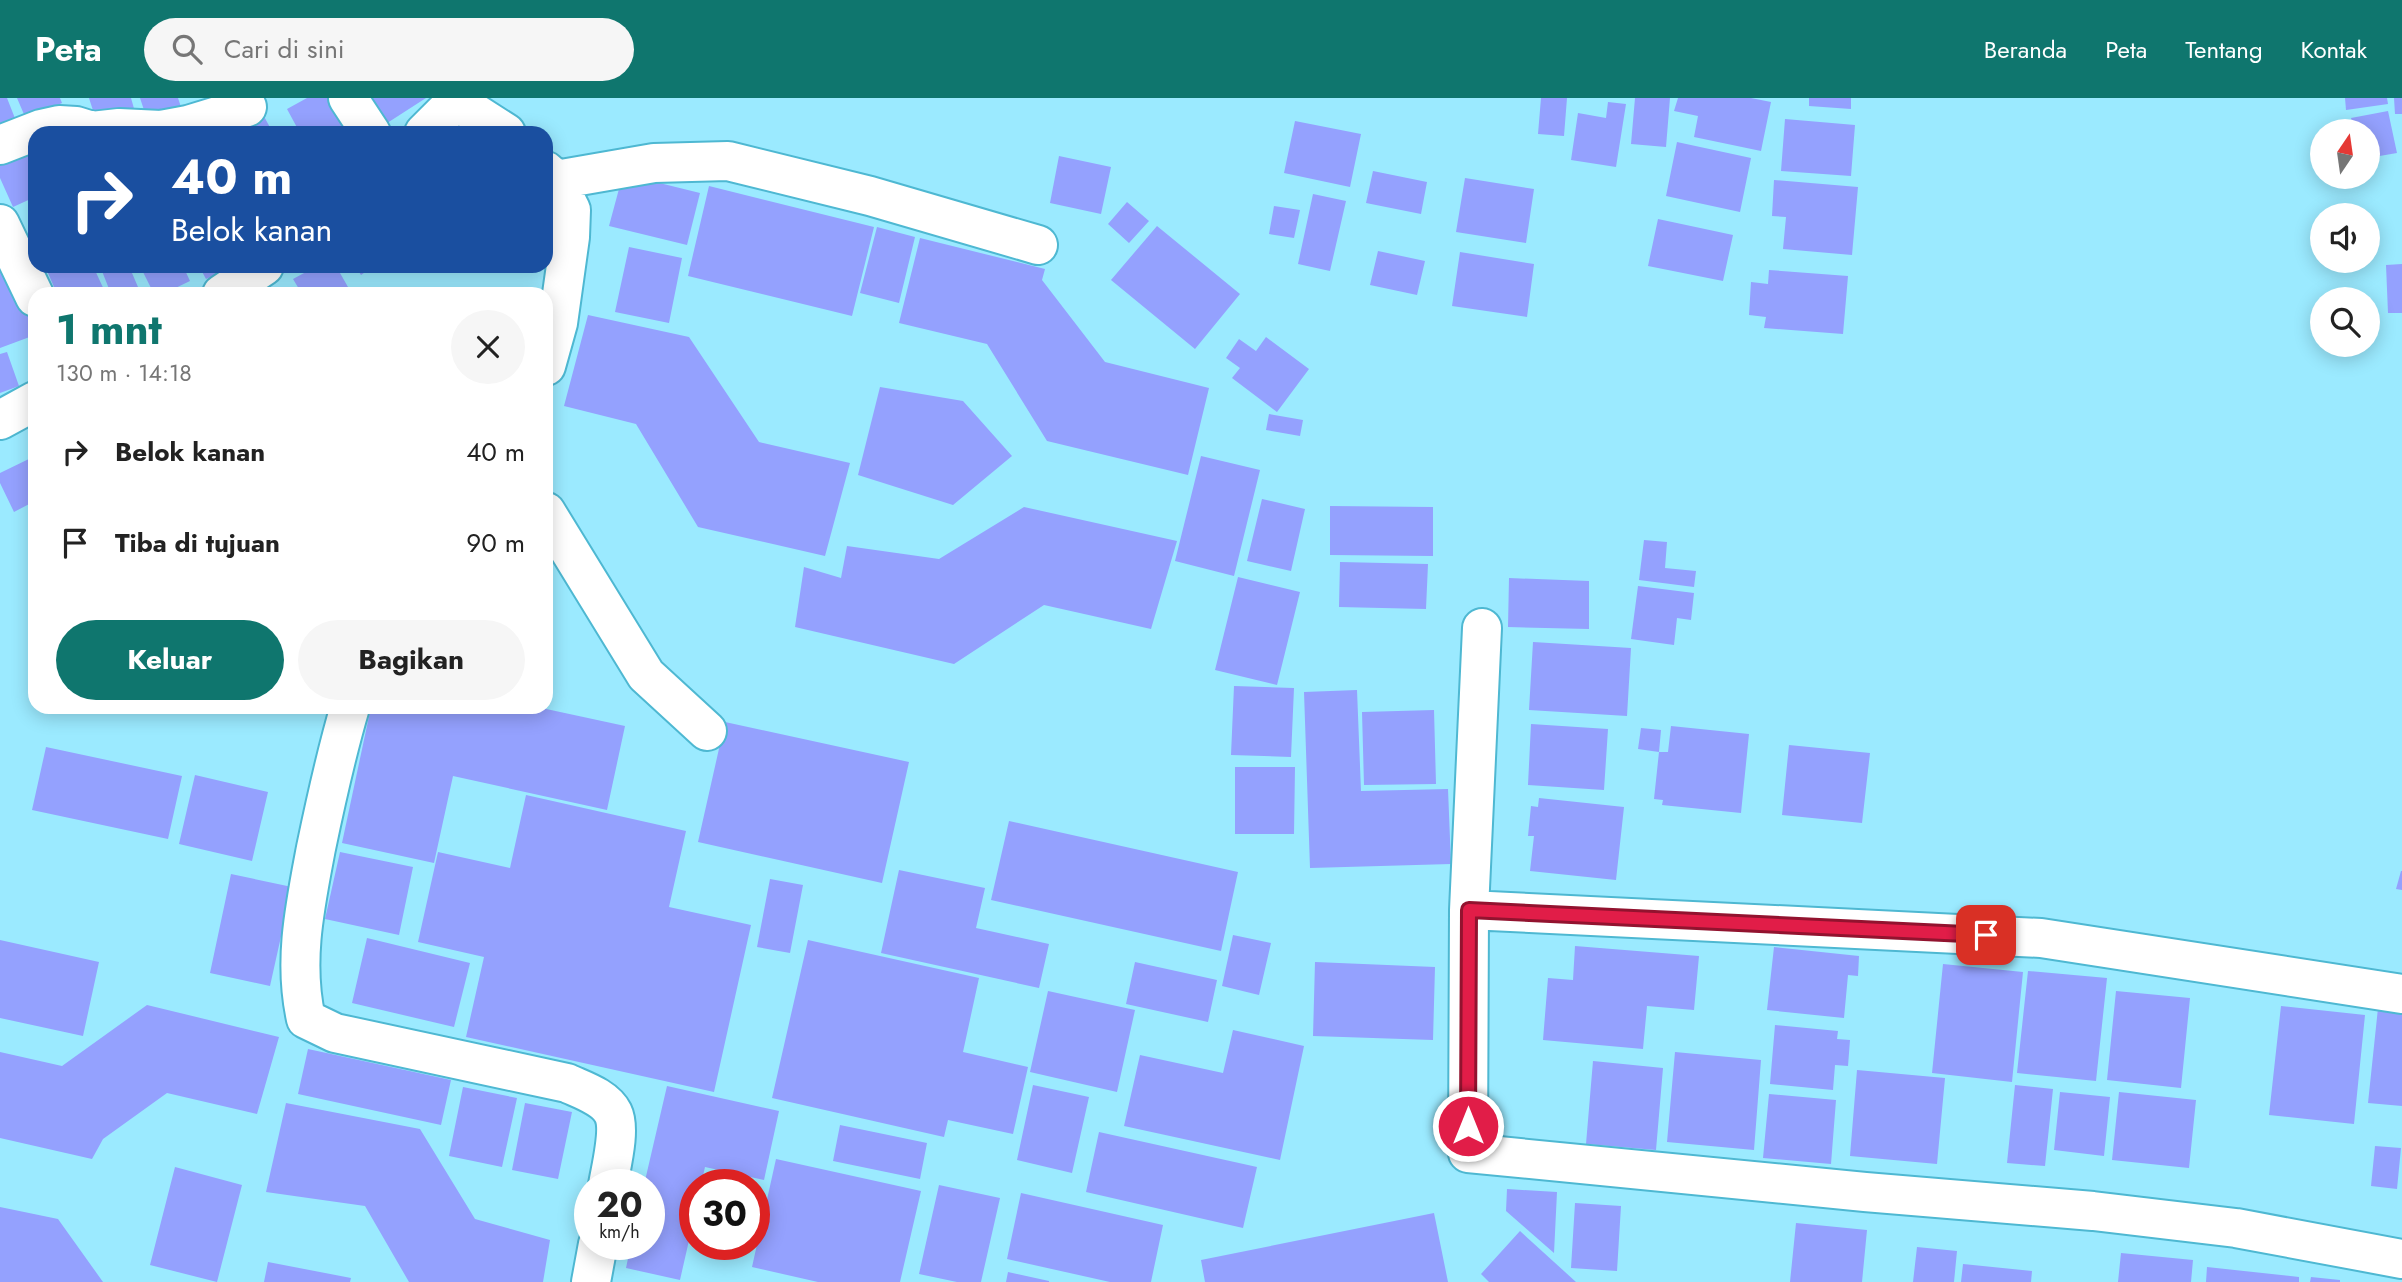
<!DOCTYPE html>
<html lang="id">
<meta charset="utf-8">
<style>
body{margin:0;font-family:Jost,sans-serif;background:#f6f6f6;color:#222;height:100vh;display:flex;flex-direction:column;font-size:26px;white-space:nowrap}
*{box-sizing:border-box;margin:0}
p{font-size:23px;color:#767676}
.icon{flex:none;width:38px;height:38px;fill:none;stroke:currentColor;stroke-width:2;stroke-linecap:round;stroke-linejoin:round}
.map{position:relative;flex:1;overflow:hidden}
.details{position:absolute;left:28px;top:189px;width:525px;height:427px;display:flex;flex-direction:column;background:#fff;border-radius:21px;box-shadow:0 4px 18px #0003}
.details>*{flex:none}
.guide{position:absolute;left:28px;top:28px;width:525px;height:147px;border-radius:21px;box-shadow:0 4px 18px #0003;background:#1a4fa0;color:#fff;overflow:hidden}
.needle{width:46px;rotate:13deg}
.tools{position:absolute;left:2310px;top:21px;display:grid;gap:14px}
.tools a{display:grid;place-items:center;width:70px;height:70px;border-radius:50%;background:#fff;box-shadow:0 4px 18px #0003;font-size:35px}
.speed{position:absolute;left:574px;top:1071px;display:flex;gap:14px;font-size:35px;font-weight:700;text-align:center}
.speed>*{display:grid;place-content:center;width:91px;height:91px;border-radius:50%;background:#fff;box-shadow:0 4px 18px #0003;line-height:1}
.speed small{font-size:18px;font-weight:400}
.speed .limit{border:10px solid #d22;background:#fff;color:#111}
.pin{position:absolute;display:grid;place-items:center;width:60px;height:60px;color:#fff;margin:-30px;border-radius:14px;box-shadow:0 4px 10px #0006}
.me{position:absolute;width:77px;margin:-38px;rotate:0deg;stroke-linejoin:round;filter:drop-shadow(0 0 5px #0008)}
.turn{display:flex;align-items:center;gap:24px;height:147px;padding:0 28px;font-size:32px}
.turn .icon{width:91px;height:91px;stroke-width:2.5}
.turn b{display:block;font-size:49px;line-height:60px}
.round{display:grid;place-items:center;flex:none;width:74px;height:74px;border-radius:37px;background:#f6f6f6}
.head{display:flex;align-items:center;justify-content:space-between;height:119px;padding:0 28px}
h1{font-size:42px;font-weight:700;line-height:52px;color:#0f766e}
.action{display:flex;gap:14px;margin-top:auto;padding:14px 28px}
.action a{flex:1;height:80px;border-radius:42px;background:#0f766e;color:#fff;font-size:28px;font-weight:700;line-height:80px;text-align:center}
.action a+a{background:#f6f6f6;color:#222}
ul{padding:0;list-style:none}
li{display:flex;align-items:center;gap:21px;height:91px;padding:0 28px}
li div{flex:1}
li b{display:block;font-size:26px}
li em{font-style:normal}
header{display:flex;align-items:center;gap:42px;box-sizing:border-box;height:98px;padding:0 35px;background:#0f766e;color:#fff}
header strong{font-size:33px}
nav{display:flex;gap:38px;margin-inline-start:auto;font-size:24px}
.search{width:490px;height:63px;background:#f6f6f6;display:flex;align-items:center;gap:18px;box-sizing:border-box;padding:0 24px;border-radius:38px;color:#767676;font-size:26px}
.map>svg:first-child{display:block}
</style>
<header>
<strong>Peta</strong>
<div class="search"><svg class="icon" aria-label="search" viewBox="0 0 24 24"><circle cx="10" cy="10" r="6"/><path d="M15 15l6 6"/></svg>Cari di sini</div>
<nav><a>Beranda</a><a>Peta</a><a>Tentang</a><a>Kontak</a></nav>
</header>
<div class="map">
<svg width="2402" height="1184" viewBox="0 0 2402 1184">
<rect width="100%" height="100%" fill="#9beaff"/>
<path fill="#94a1fe" d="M0 0H7L18 28 0 35Z
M17 0H60L62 5 26 21Z
M89 0H131L135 14 97 25Z
M140 0H178L183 15 149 27Z
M307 0H332L350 35H300L287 11Z
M362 0H426L381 29Z
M1541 0H1567L1564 38 1538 36Z
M1635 0H1670L1666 49 1631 46Z
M1678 0H1751L1771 4 1761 53 1694 39 1698 18 1674 13Z
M1809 0H1851V11L1809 8Z
M2345 0H2387L2388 6 2346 12Z
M2394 0H2402V16H2395Z
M1608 4 1626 6 1616 69 1571 62 1578 15 1606 20Z
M260 11 273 35H234L229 27Z
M2388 13 2397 55 2368 60V33H2354L2351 20Z
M1785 21 1855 27 1851 78 1781 73Z
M1295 23 1361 36 1350 89 1284 75Z
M1677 44 1751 60 1740 114 1666 98Z
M35 52V99L13 109 0 80V67Z
M1059 58 1111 69 1101 116 1050 105Z
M1373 73 1427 84 1421 116 1366 105Z
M623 76 700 95 687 147 609 128Z
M1465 80 1534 91 1526 145 1456 134Z
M1774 82 1858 89 1852 157 1783 151 1786 119 1772 118Z
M709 88 874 129 852 218 688 178Z
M1313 96 1346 103 1330 173 1298 166Z
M1127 104 1149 123 1129 145 1108 126Z
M1274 108 1300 112 1294 140 1269 136Z
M1658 121 1733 137 1723 183 1648 168Z
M1157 128 1240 196 1195 251 1111 182Z
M877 129 915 139 899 205 860 195Z
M920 140 1045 171 1042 182 1105 264 1209 290 1188 377 1047 343 987 246 899 225Z
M629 149 682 160 669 225 615 214Z
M7 153 35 229V237L0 250V155Z
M1378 153 1425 163 1417 197 1370 187Z
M1460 154 1534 166 1527 219 1452 208Z
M2402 166V215H2388L2386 167Z
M45 168H93L106 196H57Z
M100 168H129L141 196H111Z
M140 168H183L190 183 163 196H154Z
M199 168H235L206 181Z
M317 168H336L352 196H302L293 181Z
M355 168H374L361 177Z
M1769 172 1848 178 1843 236 1764 230 1766 219 1749 217 1751 184 1768 186Z
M588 217 689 239 759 344 850 365 825 458 698 429 636 326 564 308Z
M1266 239 1309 271 1277 314 1232 280 1240 270 1226 260 1239 241 1256 253Z
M7 254 19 288 0 295V256Z
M880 289 963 303 1012 358 953 407 858 377Z
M1269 316 1303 322 1300 338 1266 332Z
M35 358V403L14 414 0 385V375Z
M1201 358 1260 372 1234 478 1175 463Z
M1262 401 1305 411 1291 473 1247 463Z
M1330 408 1433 409V458L1330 457Z
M1024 409 1177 443 1151 531 1044 507 954 566 795 529 804 469 841 480 847 448 939 461Z
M1644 442 1667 444 1665 470 1696 473 1694 489 1639 482Z
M1340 464 1428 466 1426 511 1339 509Z
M1238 479 1300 494 1277 587 1215 572Z
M1509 480 1589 483V531L1508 529Z
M1638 488 1694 495 1691 522 1677 520 1674 547 1631 541Z
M1533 544 1631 550 1627 618 1529 612Z
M1234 588 1294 590 1291 659 1231 657Z
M1357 592 1361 693 1448 691 1451 766 1310 770 1304 594Z
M371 609H537L625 628 607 712 453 678 434 765 342 745Z
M1434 612 1436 686 1364 687 1362 614Z
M725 624 909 664 882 785 698 744Z
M1531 626 1608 631 1604 692 1528 687Z
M1671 628 1749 636 1741 715 1662 707 1663 702 1654 701 1659 654H1668Z
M1641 630 1661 632 1659 654 1638 651Z
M1789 647 1870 655 1862 725 1782 717Z
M46 649 182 678 168 741 32 712Z
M1235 669H1295L1294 736H1235Z
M195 677 268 694 252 763 179 746Z
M526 697 686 733 669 809 751 827 714 994 466 939 484 859 418 844 438 754 510 770Z
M1539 700 1624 709 1616 782 1530 773 1534 738H1528L1531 708 1538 709Z
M1009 723 1238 774 1221 853 991 802Z
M340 754 413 769 399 837 325 821Z
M899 772 985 790 976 830 1049 846 1039 890 881 855Z
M2401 773H2402V792L2396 791Z
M231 776 292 789 270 888 210 875Z
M770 781 803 787 790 855 757 849Z
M1233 837 1271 845 1259 897 1222 888Z
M367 840 470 865 454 929 352 905Z
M0 842 99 864 83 938 0 920Z
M808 842 979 880 963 954 1028 969 1013 1036 948 1022 944 1039 772 1000Z
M1575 848 1699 858 1694 912 1647 908 1643 951 1543 942 1548 880 1573 882Z
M1774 849 1859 858 1858 878 1848 877 1844 920 1767 912Z
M1135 864 1217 882 1208 924 1126 906Z
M1315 864 1435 869 1433 942 1313 938Z
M1943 866 2023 874 2012 984 1932 975Z
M2028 873 2107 880 2096 983 2017 975Z
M1048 893 1135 912 1117 994 1030 974Z
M2116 893 2190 900 2181 990 2107 982Z
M147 907 279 939 257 1016 167 995 103 1041 92 1061 0 1040V954L62 968Z
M2281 908 2365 917 2354 1026 2269 1017Z
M2378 910 2402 912V1008L2368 1005Z
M1775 927 1838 933 1837 941 1850 942 1848 968 1835 967 1833 992 1770 986Z
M1233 932 1304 948 1280 1062 1124 1028 1140 957 1223 975Z
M308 951 451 982 441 1027 298 996Z
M1675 954 1761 962 1754 1052 1667 1044Z
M1593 963 1663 970 1656 1052 1586 1046Z
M1857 972 1945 980 1937 1066 1850 1058Z
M1033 987 1089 999 1072 1075 1017 1062Z
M2015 987 2053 991 2045 1068 2007 1065Z
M667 988 779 1013 764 1082 705 1069 701 1087H695V1116L680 1182 626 1170 631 1146H649V1087H644Z
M463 989 517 1000 502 1069 449 1058Z
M2060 994 2110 999 2104 1058 2054 1052Z
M2119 994 2196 1002 2189 1070 2112 1062Z
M1769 996 1836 1002 1831 1066 1763 1060Z
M286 1005 420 1031 475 1121 550 1142 543 1184H409L365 1108 266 1094Z
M525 1005 572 1014 558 1081 512 1072Z
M840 1027 927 1045 920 1081 833 1063Z
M1099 1034 1257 1069 1243 1130 1086 1094Z
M2375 1048 2401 1050 2397 1091 2371 1088Z
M776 1061 921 1093 900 1184H818L752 1169Z
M175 1069 242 1087 217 1184 150 1167Z
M939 1087 1000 1100 981 1184H957L919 1176Z
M1507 1091 1557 1094 1554 1155 1506 1113Z
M1021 1095 1163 1127 1151 1184H1110L1007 1161Z
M1575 1105 1621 1108 1617 1173 1571 1170Z
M0 1109 58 1121 103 1184H0Z
M1434 1115 1448 1184H1205L1201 1162Z
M1796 1125 1867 1132 1862 1184H1790Z
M1520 1133 1576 1184H1489L1481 1176Z
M1917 1149 1957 1153 1954 1184H1913Z
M2121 1155 2193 1162 2191 1184H2118Z
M268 1164 351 1180 350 1184H264Z
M1963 1166 2032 1173 2031 1184H1961Z
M2207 1169 2299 1179V1184H2206Z
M1008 1174 1049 1183V1184H1006Z
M2311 1179 2340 1182V1184H2310Z"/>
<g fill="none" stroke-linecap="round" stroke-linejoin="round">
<g stroke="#4eb8d2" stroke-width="42">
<path id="minor" d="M348 0 371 35
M456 3 506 35
M424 35 459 0
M0 47 41 31 59 27 76 28 92 33 119 30 161 32 188 27 247 9
M546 73 556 82 571 112 570 139 558 225 546 268
M556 82 654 65 728 63 870 98 1038 147
M0 126 35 199
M222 196 264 168
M0 322 35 303
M546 414 646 577 707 633
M350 609C336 656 326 702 316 750 305 808 293 863 306 921L335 935 567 985C582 992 605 999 613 1015 621 1031 611 1069 608 1087
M1469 812 1482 530
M2402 896 2041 840 1469 812 1468 1055 1865 1094 2093 1113 2236 1130 2402 1161
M591 1184 598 1146"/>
</g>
<use href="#minor" stroke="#fff" stroke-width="38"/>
</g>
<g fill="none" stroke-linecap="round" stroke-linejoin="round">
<g stroke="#92132f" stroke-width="18">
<path id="route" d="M1468 1028 1469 812 1986 837"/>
</g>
<use href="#route" stroke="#e11d48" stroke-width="12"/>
</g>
</svg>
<div class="tools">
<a><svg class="needle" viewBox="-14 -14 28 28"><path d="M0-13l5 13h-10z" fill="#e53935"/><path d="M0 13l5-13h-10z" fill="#767676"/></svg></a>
<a><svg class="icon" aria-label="sound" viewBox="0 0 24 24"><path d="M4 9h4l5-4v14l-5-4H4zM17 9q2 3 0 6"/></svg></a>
<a><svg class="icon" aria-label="search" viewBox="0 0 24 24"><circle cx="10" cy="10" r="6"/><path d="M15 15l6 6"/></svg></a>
</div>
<div class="speed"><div>20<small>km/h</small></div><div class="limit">30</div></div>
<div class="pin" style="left:1986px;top:837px;background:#d93025"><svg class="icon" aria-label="arrive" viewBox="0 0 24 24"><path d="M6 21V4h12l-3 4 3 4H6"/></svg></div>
<svg class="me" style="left:1468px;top:1028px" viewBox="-20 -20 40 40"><circle r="17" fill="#e11d48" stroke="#fff" stroke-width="3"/><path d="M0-11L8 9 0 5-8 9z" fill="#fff"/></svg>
<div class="guide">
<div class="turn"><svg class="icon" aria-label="right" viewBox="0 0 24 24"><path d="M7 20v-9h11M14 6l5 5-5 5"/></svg><div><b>40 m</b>Belok kanan</div></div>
</div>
<section class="details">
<div class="head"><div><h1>1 mnt</h1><p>130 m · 14:18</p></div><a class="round"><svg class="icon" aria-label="close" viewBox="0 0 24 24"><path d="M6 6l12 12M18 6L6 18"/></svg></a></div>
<ul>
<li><svg class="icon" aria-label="right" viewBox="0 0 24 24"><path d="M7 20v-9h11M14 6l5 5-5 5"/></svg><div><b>Belok kanan</b></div><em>40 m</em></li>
<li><svg class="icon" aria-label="arrive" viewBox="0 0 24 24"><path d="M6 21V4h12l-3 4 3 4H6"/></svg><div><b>Tiba di tujuan</b></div><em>90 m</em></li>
</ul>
<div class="action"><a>Keluar</a><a>Bagikan</a></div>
</section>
</div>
